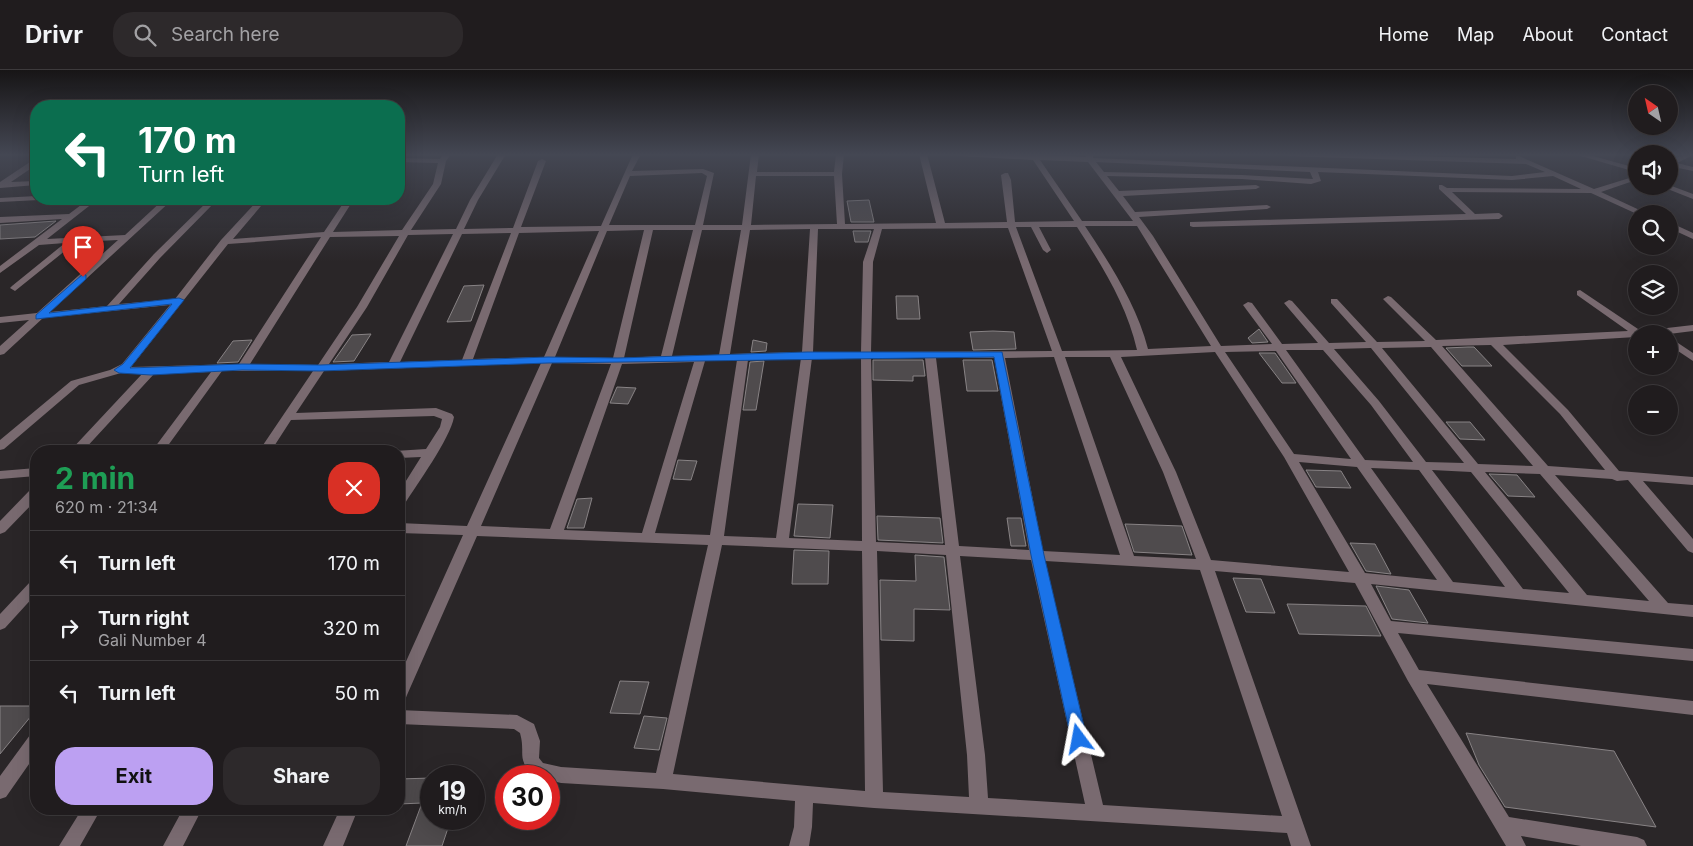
<!DOCTYPE html>
<meta charset="utf-8">
<style>
body{margin:0;font-family:Inter,sans-serif;background:#2d292b;color:#f1f3f6;height:100vh;display:flex;flex-direction:column;font-size:19px;white-space:nowrap}
*{box-sizing:border-box;margin:0}
p{font-size:16px;color:#a2a1a4}
.icon{flex:none;width:28px;height:28px;fill:none;stroke:currentColor;stroke-width:2;stroke-linecap:round;stroke-linejoin:round}
.map{position:relative;flex:1;overflow:hidden}
.panel{position:absolute;left:30px;top:375px;width:375px;height:370px;display:flex;flex-direction:column;background:#201c1e;border-radius:20px;box-shadow:0 5px 20px #0002,0 0 0 1px #3d3a3c}
.panel>*{flex:none}
.banner{position:absolute;left:30px;top:30px;width:375px;height:105px;border-radius:20px;box-shadow:0 5px 20px #0002,0 0 0 1px #3d3a3c;background:#0b6e4f;color:#fff;overflow:hidden}
.needle{width:32px;rotate:326deg}
.controls{position:absolute;left:1628px;top:15px;display:grid;gap:10px}
.controls a{display:grid;place-items:center;width:50px;height:50px;border-radius:50%;background:#201c1e;box-shadow:0 5px 20px #0002,0 0 0 1px #3d3a3c;font-size:25px}
.speed{position:absolute;left:420px;top:695px;display:flex;gap:10px;font-size:25px;font-weight:700;text-align:center}
.speed>*{display:grid;place-content:center;width:65px;height:65px;border-radius:50%;background:#201c1e;box-shadow:0 5px 20px #0002,0 0 0 1px #3d3a3c;line-height:1}
.speed small{font-size:12px;font-weight:400}
.speed .limit{border:8px solid #d22;background:#fff;color:#111}
.pin{position:absolute;display:grid;place-items:center;width:42px;height:42px;color:#fff;margin:-51px -21px;border-radius:50% 50% 50% 0;rotate:-45deg;box-shadow:0 0 5px #0007}
.pin .icon{rotate:45deg}
.me{position:absolute;width:55px;margin:-28px;rotate:347deg;stroke-linejoin:round;filter:drop-shadow(0 0 4px #0008)}
.turn{display:flex;align-items:center;gap:18px;height:105px;padding:0 25px;font-size:22px}
.turn .icon{width:65px;height:65px;stroke-width:2.5}
.turn b{display:block;font-size:35px;line-height:42px}
.round{display:grid;place-items:center;flex:none;width:52px;height:52px;border-radius:20px;background:#2d292b}
.overview{display:flex;align-items:center;justify-content:space-between;height:85px;padding:0 25px}
h1{font-size:30px;font-weight:700;line-height:38px;color:#1e9e55}
.action{display:flex;gap:10px;margin-top:auto;padding:10px 25px}
.action a{flex:1;height:58px;border-radius:20px;background:#bca0f2;color:#111;font-size:20px;font-weight:700;line-height:58px;text-align:center}
.action a+a{background:#2d292b;color:#f1f3f6}
ul{padding:0;list-style:none}
li{display:flex;align-items:center;gap:15px;height:65px;padding:0 25px;border-top:1px solid #3d3a3c}
li div{flex:1}
li b{display:block;font-size:19px}
li em{font-style:normal}
header{display:flex;align-items:center;gap:30px;box-sizing:border-box;height:70px;padding:0 25px;background:#201c1e;border-bottom:1px solid #3d3a3c}
header strong{font-size:24px}
nav{display:flex;gap:28px;margin-inline-start:auto;font-size:18px}
.search{width:350px;height:45px;background:#2d292b;display:flex;align-items:center;gap:12px;box-sizing:border-box;padding:0 18px;border-radius:20px;color:#a2a1a4;font-size:19px}
.map>svg:first-child{display:block}
</style>
<header>
<strong>Drivr</strong>
<div class="search"><svg class="icon" aria-label="search" viewBox="0 0 24 24"><circle cx="10" cy="10" r="6"/><path d="M15 15l6 6"/></svg>Search here</div>
<nav><a>Home</a><a>Map</a><a>About</a><a>Contact</a></nav>
</header>
<div class="map">
<svg width="1693" height="776" viewBox="0 0 1693 776">
<rect width="100%" height="100%" fill="#2a2628"/>
<path fill="#4f4b4d" stroke="#888385" d="M869 130 874 152H851L847 131Z
M56 151 35 167 0 169V155Z
M853 161H871L868 172H855Z
M484 215 471 251 447 252 464 216Z
M896 226H918L920 249H897Z
M1259 259 1268 272 1252 273 1248 268Z
M993 261 1014 262 1016 279 973 280 970 262Z
M371 264 354 291 333 292 352 265Z
M252 270 238 292 217 293 233 271Z
M753 270 767 273 766 281 751 282Z
M1468 277H1474L1492 296H1462L1446 278Z
M1259 283H1275L1296 313H1282Z
M873 290H923L925 306H913V311L873 310Z
M963 290H992L998 321H967Z
M764 291 756 340H743L750 292Z
M617 317 636 318 628 334 610 333Z
M1446 352H1470L1485 370 1460 369Z
M678 390 697 391 691 410 673 409Z
M1306 400 1341 401 1351 418 1316 417Z
M1489 404 1517 405 1535 427 1508 426Z
M592 428 584 458H567L577 429Z
M798 434 833 435 830 468 794 466Z
M877 446 940 448 943 473 878 470Z
M1007 448H1021L1026 476H1011Z
M1125 454 1182 456 1192 485 1134 482Z
M1350 473 1375 474 1391 504 1366 501Z
M794 480 829 481 828 514H792Z
M915 485 944 487 950 540 914 539V571L881 570 880 510 916 511Z
M1233 508 1261 509 1275 543 1246 542Z
M1376 516 1409 520 1428 553 1392 549Z
M1287 534 1366 536 1381 566 1299 564Z
M620 611 649 612 640 644 610 643Z
M0 636H36V640L0 684Z
M644 646 667 648 659 680 634 678Z
M1466 663 1614 681 1656 757 1505 737 1479 695Z
M431 708V749H451L442 776H406L422 733 399 734V709Z"/>
<g fill="none" stroke-linecap="round" stroke-linejoin="round">
<path fill="#796a70" fill-rule="evenodd" d="M443 84H451L446 91 441 114 411 160 456 159 470 130 498 84H506L478 130 464 159 513 158 538 91 542 89 546 91 521 157 601 156 633 84H641L632 101 703 99 714 103 703 155H742L751 84H759L757 102H834L836 84H844L842 104 845 154 936 153 919 84H927L945 153 1007 152 1001 105 1005 103H1008L1011 110 1015 152 1074 151 1033 90 959 86 955 84H1034L1086 87 1085 84H1093V88L1512 106 1545 102 1526 94 1287 86 1283 84H1347L1516 89V86H1519L1594 119 1636 106V110L1601 122 1648 144H1637L1591 123 1452 122 1475 144 1499 143 1503 146 1499 149 1193 157 1190 156V152L1466 144 1439 119V115H1442L1447 118 1581 119 1553 106 1512 110 1318 102 1321 111 1311 114 1242 109 1107 106 1119 121 1256 115 1260 117 1256 119 1123 126 1135 142 1267 135 1271 137 1267 139 1139 147 1153 166 1221 276 1272 274 1243 235 1248 232 1252 233 1282 274 1318 273 1284 233 1289 230 1292 231 1329 273 1366 272 1331 233V229H1337L1377 272 1425 271 1383 229 1388 226 1391 227 1436 270 1628 261 1577 225V221L1580 220 1641 261 1693 255V261L1669 264H1636V267L1503 275 1568 340 1619 401 1693 407V415L1643 411 1693 469V483L1688 481 1628 410 1617 411 1612 409 1555 405 1668 533 1693 535V547L1371 514 1391 551 1693 579V591L1398 563 1419 600 1693 631V645L1427 614 1509 747 1637 767 1644 770 1647 776H1581L1521 766 1526 776H1506L1408 611 1355 513 1215 501 1311 776H1291L1287 763 874 738 813 733 812 757 809 776H789L794 757 795 731 663 719 561 713 549 710V706H532C516 685 526 685 520 663L514 659 399 654V640L517 645 534 654 540 671 539 688 543 693 561 697 656 703 708 475 477 466 407 625 405 630 399 632V607L463 465 399 463V453L467 456 541 293 324 301 296 343 436 338 452 344 454 347C450 369 417 414 404 435L399 436V422L421 387 399 388V381H395L426 379 440 357 442 349 434 346 291 350 271 381H259L313 301H222L164 381H152L211 302 154 304 83 381H70L142 304 121 303 79 315 4 379 0 380V370L71 311 110 300 122 294 170 235 43 248 4 284 0 285V276L29 250 0 253V247L37 243 118 170 76 172 15 221 10 218 12 216 65 173 39 175 0 203V196L62 149 0 153V147L69 144 89 129H98L47 169 125 165 164 129H173L50 242 107 236 154 184 210 129H218L160 188 119 234 175 229 221 170 259 129H267L233 169 324 162 346 129H354L333 162 402 160 433 114 438 93 399 92V88L440 89ZM1040 90 1088 92 1133 151H1082ZM1096 92 1310 102 1313 109 1242 105 1104 102ZM702 103 707 106 695 155H609L630 106ZM756 106H834L837 154 751 155ZM1085 156H1137L1211 276 1148 279C1137 235 1110 194 1085 156ZM1016 157H1031L1043 180 1047 183 1051 180 1039 157H1077C1101 194 1127 235 1137 280L1062 281ZM1008 158 1052 281 871 282 873 192 882 159ZM810 159 802 282 730 284 750 160ZM818 159H874L863 192 861 282H813ZM644 160 613 288 555 287 607 161ZM653 160H693L661 286 624 288ZM702 160H741L719 285 672 286ZM599 161 544 287 473 289 519 163ZM511 163 462 290 400 292 462 164ZM453 164 389 292 329 294 367 237 408 165ZM399 166 357 237 318 295 250 294 330 167ZM321 167 239 294 131 297 228 174ZM1491 275 1560 344 1605 400 1548 396 1442 276ZM1431 277 1533 396 1478 394 1382 278ZM1371 278 1464 393 1426 392 1379 331 1334 279ZM1286 280H1323L1371 335 1413 392 1365 390ZM1276 281 1351 389 1294 384 1225 282ZM1215 282 1284 387 1349 502 1211 490 1176 402 1121 287ZM1054 287 1120 485 1043 481 1005 288ZM1065 287H1110L1163 402 1196 489 1134 486ZM801 288 776 468 724 466 748 290ZM812 288H861L862 471 789 468ZM871 288H925L945 475 876 472ZM936 288H994L1029 480 959 476ZM737 290 710 465 655 463 705 291ZM694 292 642 463 564 460 622 294ZM552 293 611 294 550 459 481 456ZM1299 392 1357 397 1437 510 1365 503ZM1371 398 1419 400 1505 517 1453 512ZM1432 400 1471 402 1569 523 1523 519ZM1485 402 1540 404 1649 531 1587 525ZM722 475 862 481 865 721 673 704ZM877 481 946 485 967 685 969 727 883 722ZM960 486 1031 490 1085 734 988 728 985 685ZM1045 491 1200 500 1282 746 1103 735Z
M1574 84H1586L1636 98V102Z
M1629 84H1636V87L1630 86Z
M1685 84 1693 85 1677 93 1693 97V101L1669 96V91Z
M33 90H36V95L11 112 36 111V115L0 118V112Z
M1669 115 1693 124V129L1660 116Z
M36 126V129L39 130 0 132V128Z
M1669 152 1693 163V169L1669 158Z
M1669 267 1693 283V291L1669 275Z
M36 398V406L0 409V401Z
M36 418V430L5 462 0 464V451L31 419Z
M36 510V524L5 558 0 560V544L31 511Z
M36 663V684L6 727 0 729V706L30 665Z
M82 739H101L80 776H59Z
M183 739H202L183 776H163Z
M340 739H358L343 776H323Z"/>
</g>
<linearGradient id="sky" x2="0" y2="1"><stop stop-color="#171516"/><stop offset="0.44" stop-color="#444753"/><stop offset="1" stop-color="#444753" stop-opacity="0"/></linearGradient>
<rect width="1693" height="192" fill="url(#sky)"/>
<path fill="#1a73e8" stroke="#114b97" d="M83 204 86 205V209L49 243 179 228 184 230 130 298 242 294 320 295 548 287 618 288 807 282H1002L1044 485 1087 669 1085 674 1079 676 1073 674 1071 669 1031 485 994 287 548 293 320 301 242 300 151 305 119 303 114 300 123 294 172 234 36 249V245Z"/>
</svg>
<div class="controls">
<a><svg class="needle" viewBox="-14 -14 28 28"><path d="M0-13l5 13h-10z" fill="#e53935"/><path d="M0 13l5-13h-10z" fill="#a2a1a4"/></svg></a>
<a><svg class="icon" aria-label="sound" viewBox="0 0 24 24"><path d="M4 9h4l5-4v14l-5-4H4zM17 9q2 3 0 6"/></svg></a>
<a><svg class="icon" aria-label="search" viewBox="0 0 24 24"><circle cx="10" cy="10" r="6"/><path d="M15 15l6 6"/></svg></a>
<a><svg class="icon" aria-label="layers" viewBox="0 0 24 24"><path d="M12 4l9 5-9 5-9-5zM3 14l9 5 9-5"/></svg></a>
<a>+</a>
<a>−</a>
</div>
<div class="speed"><div>19<small>km/h</small></div><div class="limit">30</div></div>
<div class="pin" style="left:83px;top:207px;background:#d93025"><svg class="icon" aria-label="arrive" viewBox="0 0 24 24"><path d="M6 21V4h12l-3 4 3 4H6"/></svg></div>
<svg class="me" style="left:1079px;top:669px" viewBox="-20 -20 40 40"><path d="M0-17L14 15 0 8-14 15z" fill="#1a73e8" stroke="#fff" stroke-width="4"/></svg>
<div class="banner">
<div class="turn"><svg class="icon" aria-label="left" viewBox="0 0 24 24"><path d="M17 20v-9H6M10 6l-5 5 5 5"/></svg><div><b>170 m</b>Turn left</div></div>
</div>
<section class="panel">
<div class="overview"><div><h1>2 min</h1><p>620 m · 21:34</p></div><a class="round" style="background:#d93025;color:#fff"><svg class="icon" aria-label="close" viewBox="0 0 24 24"><path d="M6 6l12 12M18 6L6 18"/></svg></a></div>
<ul>
<li><svg class="icon" aria-label="left" viewBox="0 0 24 24"><path d="M17 20v-9H6M10 6l-5 5 5 5"/></svg><div><b>Turn left</b></div><em>170 m</em></li>
<li><svg class="icon" aria-label="right" viewBox="0 0 24 24"><path d="M7 20v-9h11M14 6l5 5-5 5"/></svg><div><b>Turn right</b><p>Gali Number 4</p></div><em>320 m</em></li>
<li><svg class="icon" aria-label="left" viewBox="0 0 24 24"><path d="M17 20v-9H6M10 6l-5 5 5 5"/></svg><div><b>Turn left</b></div><em>50 m</em></li>
</ul>
<div class="action"><a>Exit</a><a>Share</a></div>
</section>
</div>
